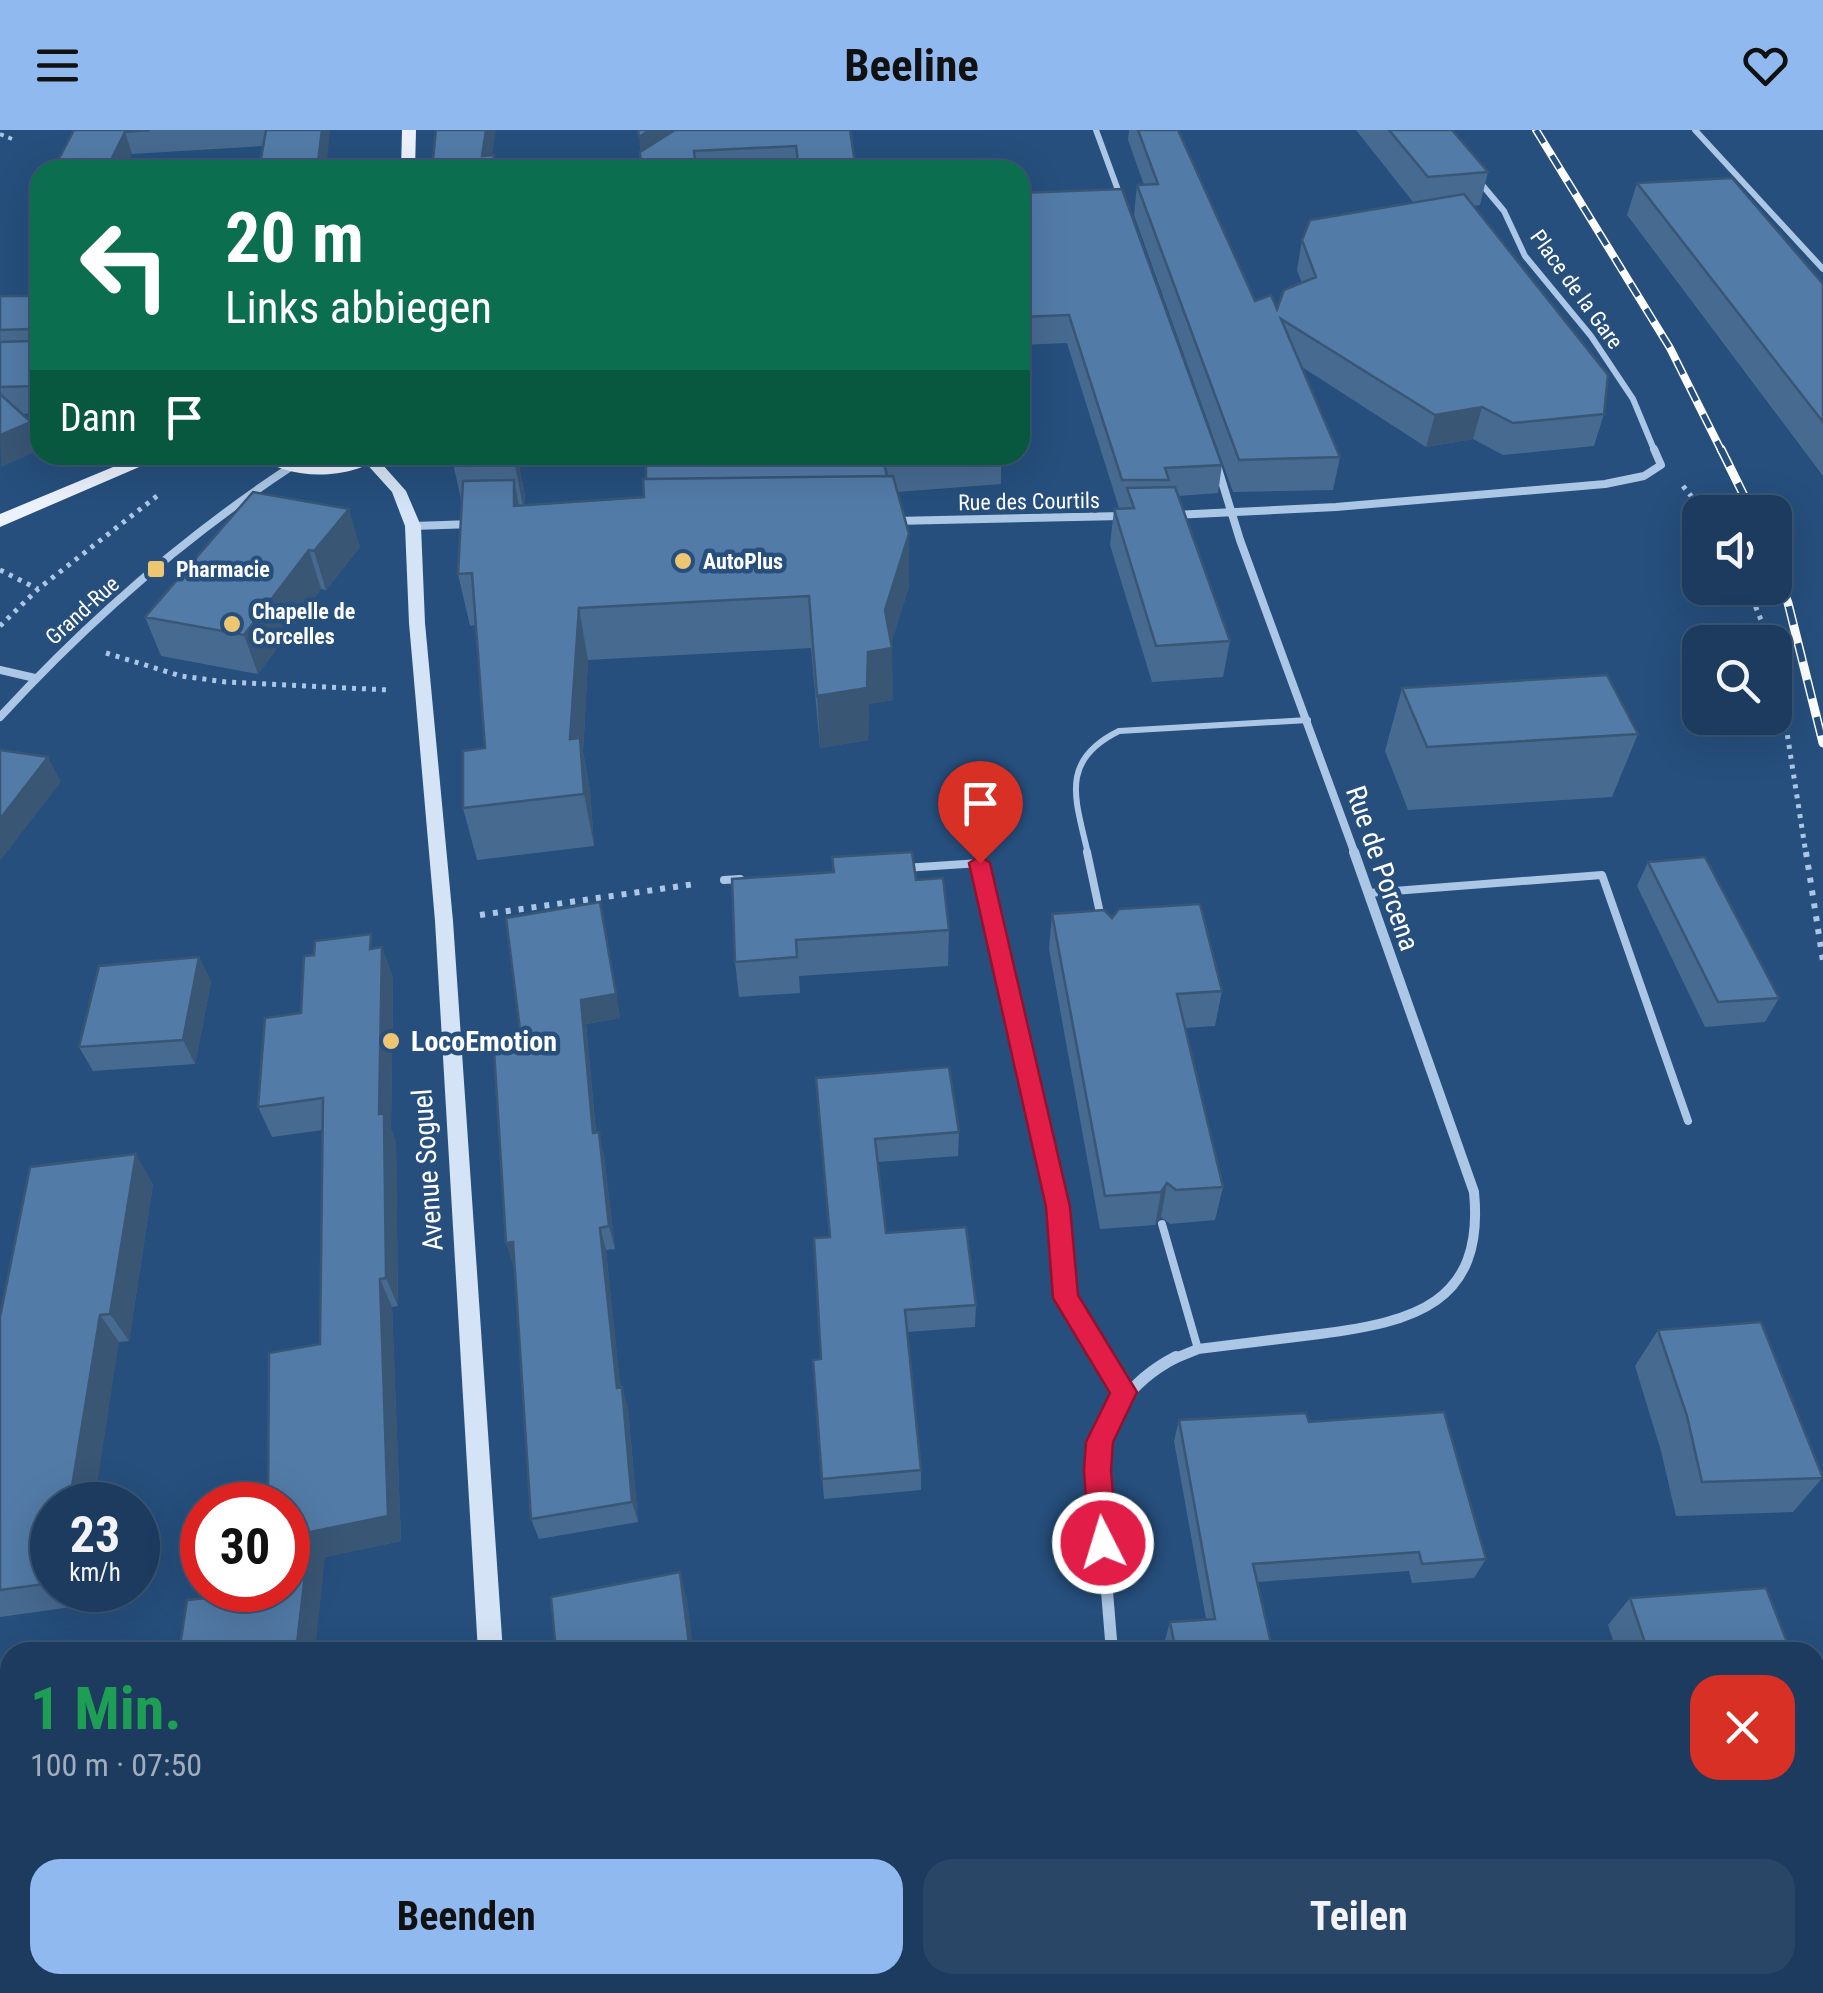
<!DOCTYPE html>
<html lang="de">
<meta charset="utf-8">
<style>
body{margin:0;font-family:"Roboto Condensed",sans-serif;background:#294667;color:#f1f3f6;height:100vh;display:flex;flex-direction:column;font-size:38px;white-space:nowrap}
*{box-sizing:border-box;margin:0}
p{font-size:32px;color:#a0adbc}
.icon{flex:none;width:55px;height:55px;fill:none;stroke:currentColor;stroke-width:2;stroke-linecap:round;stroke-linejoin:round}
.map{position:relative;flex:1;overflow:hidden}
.side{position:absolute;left:0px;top:1512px;width:1825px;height:352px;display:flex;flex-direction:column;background:#1c3b5e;border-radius:30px 30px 0 0;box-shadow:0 10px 40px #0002,0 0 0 2px #3a5573}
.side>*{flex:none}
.hud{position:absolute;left:30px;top:30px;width:1000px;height:305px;border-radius:30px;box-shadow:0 10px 40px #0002,0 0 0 2px #3a5573;background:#0b6e4f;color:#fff;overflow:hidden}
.controls{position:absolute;left:1682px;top:365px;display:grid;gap:20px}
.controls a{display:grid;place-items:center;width:110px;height:110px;border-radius:20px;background:#1c3b5e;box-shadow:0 10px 40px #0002,0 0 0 2px #3a5573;font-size:50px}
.speed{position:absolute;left:30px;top:1352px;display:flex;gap:20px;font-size:50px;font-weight:700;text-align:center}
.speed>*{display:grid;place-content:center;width:130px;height:130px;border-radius:50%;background:#1c3b5e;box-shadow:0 10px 40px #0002,0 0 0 2px #3a5573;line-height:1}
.speed small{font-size:25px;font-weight:400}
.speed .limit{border:15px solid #d22;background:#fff;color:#111}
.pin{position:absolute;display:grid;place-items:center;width:85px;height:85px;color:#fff;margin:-102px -42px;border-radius:50% 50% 50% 0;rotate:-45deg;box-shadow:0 0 10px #0007}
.pin .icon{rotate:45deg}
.me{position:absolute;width:110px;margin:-55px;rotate:355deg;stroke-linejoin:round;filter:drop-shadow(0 0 8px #0008)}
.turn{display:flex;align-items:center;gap:35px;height:210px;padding:0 30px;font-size:45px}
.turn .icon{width:130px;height:130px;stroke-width:2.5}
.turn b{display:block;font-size:70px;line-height:85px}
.then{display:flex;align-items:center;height:95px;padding:0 30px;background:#0003;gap:20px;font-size:38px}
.round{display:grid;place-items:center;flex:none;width:105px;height:105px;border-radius:30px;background:#294667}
.summary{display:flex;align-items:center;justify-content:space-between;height:170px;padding:0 30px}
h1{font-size:60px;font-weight:700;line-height:75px;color:#1e9e55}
.button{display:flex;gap:20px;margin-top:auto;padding:20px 30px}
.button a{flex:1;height:115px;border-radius:30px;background:#90b9f0;color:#111;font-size:40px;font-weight:700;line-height:115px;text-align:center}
.button a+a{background:#294667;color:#f1f3f6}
header{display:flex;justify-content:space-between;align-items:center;height:130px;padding:0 30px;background:#90b9f0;color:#111;font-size:45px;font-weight:700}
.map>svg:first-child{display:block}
</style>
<header><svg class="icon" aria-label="menu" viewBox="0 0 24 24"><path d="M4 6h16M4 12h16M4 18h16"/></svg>Beeline<svg class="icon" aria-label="heart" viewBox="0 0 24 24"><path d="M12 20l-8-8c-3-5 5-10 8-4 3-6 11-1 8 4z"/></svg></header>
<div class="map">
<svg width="1823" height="1863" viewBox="0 0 1823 1863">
<rect width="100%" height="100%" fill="#264f7d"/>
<path fill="#577495" stroke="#9fc2e5" stroke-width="2.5" d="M1556 1855H1675L1678 1863H1559Z"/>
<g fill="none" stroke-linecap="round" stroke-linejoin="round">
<path stroke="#abc7e5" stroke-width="4" stroke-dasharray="4 5" stroke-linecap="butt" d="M0 4 12 9"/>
<path stroke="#abc7e5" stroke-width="5" stroke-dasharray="4 6" stroke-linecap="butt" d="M1683 356 1704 382
M0 440 38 459
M1748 458 1770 512
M0 496 38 459 157 366 154 362
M106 523 181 546 226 552 389 560
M1775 526 1806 724"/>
<path stroke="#abc7e5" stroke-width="6" stroke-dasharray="5 8" stroke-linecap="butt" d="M1806 722 1823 831
M480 785 695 754"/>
<path stroke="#abc7e5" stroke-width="6" d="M1088 724C1076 670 1058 631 1119 601L1308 590"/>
<path stroke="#abc7e5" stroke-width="8" d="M1087 722 1101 788
M904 738 980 733 1058 1077 1066 1168 1104 1230
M724 750 740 749
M1368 763 1602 745 1688 991
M1162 1094 1198 1219"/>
<path stroke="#abc7e5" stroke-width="10" d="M1103 1227 1124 1262"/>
<path stroke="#abc7e5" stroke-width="6" d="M1096 0 1122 71
M1695 0 1823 139
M1478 50 1504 81 1525 126 1591 206 1633 269 1655 322"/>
<path stroke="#abc7e5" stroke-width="8" d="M1216 332 1240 410 1355 724
M1174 385 1336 377 1605 354 1644 346 1661 335 1654 319
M894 391 1122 386
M413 396 473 394
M0 540 35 548
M0 587C88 491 183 408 292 336"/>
<path stroke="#abc7e5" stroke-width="10" d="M1171 1230 1198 1219C1239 1214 1279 1209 1320 1204 1413 1192 1485 1174 1474 1062L1354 722"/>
<path stroke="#abc7e5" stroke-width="12" d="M1112 1522 1097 1340C1105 1287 1128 1252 1176 1227
M1138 1855V1863"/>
<path fill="#d4e3f5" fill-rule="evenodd" d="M693 0H707L645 40H631Z
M364 325H374L406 361 421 396 425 493 453 791 503 1522H478L435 791 409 493 405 396 392 362 364 331Z
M497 1855H525L526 1863H498Z"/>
<path fill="#ebf2fd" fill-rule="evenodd" d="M402 0H416L415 40H401Z
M142 325H167L0 397V384Z
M258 325 320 333 358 325H383C354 350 287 352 258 325Z"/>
<g stroke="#fff" stroke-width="8">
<path id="rail-far1" d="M1536 0 1670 218 1722 322"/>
</g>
<g stroke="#fff" stroke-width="9">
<path id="rail" d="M1721 319 1752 382
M1775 441 1788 473 1823 613"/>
</g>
<use href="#rail-far1" stroke="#264f7d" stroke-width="5" stroke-dasharray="15" stroke-linecap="butt"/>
<use href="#rail" stroke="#264f7d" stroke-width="6" stroke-dasharray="19" stroke-linecap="butt"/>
</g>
<path fill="#476a90" d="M74 0H330L263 16 132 24Z
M850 0 856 40H797V38L757 40H641L640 21Z
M1129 0H1178L1255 171 1277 179 1302 153 1297 140 1302 110 1413 72 1356 0H1452L1488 42 1480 75 1474 76 1604 284 1594 316 1503 325 1473 309 1426 317 1302 237 1340 327 1333 360 1233 362 1134 85 1137 55H1144L1128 10Z
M1637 53 1823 154V346L1627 85Z
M1020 63 1222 335 1218 363 1178 366 1230 511 1223 547 1152 552 1110 415 1114 379 1119 378 1067 213 1020 215Z
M40 148V283L22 284 1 337 0 166H30Z
M451 325H517L525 366V375L644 367 646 349V325H1008L1007 334 1001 335V354L897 362 909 456 891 514 893 570 869 574 868 610 820 618 811 518 588 530 583 622 590 660 594 716 477 730 463 678 485 618 476 495 470 496 458 444 462 373Z
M253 362 360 417 326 460 321 459 258 544 161 526 145 487Z
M1402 558 1638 604 1612 667 1408 680 1385 621Z
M1648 732 1779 868 1765 892 1705 897 1637 756Z
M916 750 949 800 948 836 799 846 800 863 739 867 735 832Z
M1052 784 1112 788 1222 861 1215 896 1185 898 1223 1057 1215 1090 1170 1094 1161 1087 1155 1095 1100 1099 1049 819Z
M605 797 620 888 586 894 596 1002 604 1025 615 1119 606 1120 620 1258 628 1278 638 1392 539 1409 531 1389 514 1136 506 1113 522 916Z
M382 817 393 848 391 999 396 1012 398 1176 392 1177 401 1411 325 1427 267 1462 320 1214 323 1000 272 1007 258 977 301 883 376 818Z
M199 827 211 852 195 934 93 941 79 917Z
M816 948 959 1002 958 1026 878 1032 886 1103 976 1175 975 1197 907 1202 921 1340V1360L824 1369 813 1230 821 1229 830 1107Z
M153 1054 129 1211 119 1212 52 1375V1460H81L79 1476 0 1487V1187Z
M1658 1200 1823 1347 1793 1382 1676 1386 1661 1321 1635 1236Z
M1179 1290 1309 1292 1486 1429 1474 1448 1412 1453 1409 1441 1257 1452 1273 1522H1167L1165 1510 1170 1492 1206 1489 1174 1311Z
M1630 1468 1791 1522H1617L1608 1495Z
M1815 1585 1823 1606V1741L1815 1742Z
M10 1634V1776L0 1778V1635Z
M208 1855H342L275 1863H216L208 1857Z"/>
<path fill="#395675" d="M322 0H330L326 40H317Z
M486 0H496L490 40 482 26Z
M650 0H686L641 29 639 7Z
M125 2 132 24 125 40H106Z
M1482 277 1473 309 1426 317 1435 285Z
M31 292 40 313V320L1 337 0 305Z
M515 325H517L525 366V387L515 335Z
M514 350 524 402 514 376Z
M349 379 360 417 326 460 314 421Z
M909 404V456L890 518H892L893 570 869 574 868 610 820 618 817 566 868 522 885 480Z
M309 420 321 459 258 544 244 505Z
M579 478 588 530 583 622 590 660 594 716 584 664 570 609Z
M48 627 61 652 0 731V689Z
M600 772 620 888 586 894 598 1026 593 1003 581 870Z
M382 817 393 848 391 999 396 1012 398 1176 386 1148 379 984Z
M199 827 211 852 195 934 183 910Z
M599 1002 604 1025 615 1119 609 1096Z
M136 1024 153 1054 129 1211 110 1184Z
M1167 1053 1161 1087 1155 1095 1161 1062Z
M600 1098 606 1120 623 1279 617 1258Z
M513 1112 520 1135 513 1136 506 1113Z
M380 1149 392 1177 401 1411 325 1427 315 1522H296L310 1402Z
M100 1185 119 1212 94 1375H69Z
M622 1257 628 1278 638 1392 632 1372Z
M680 1442 687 1470 694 1522H690Z
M64 1460H81L79 1476Z
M10 1665V1775L0 1768V1717Z"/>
<path fill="#527ba7" stroke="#395675" stroke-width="2.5" d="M74 0H150L125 2 106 40H53Z
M266 0H322L317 40H259Z
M436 0H486L482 26 494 25 493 40H432Z
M638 0H650L639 7Z
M675 0H850L856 40H799L796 16 694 21 696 40H641L640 22Z
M1138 0H1178L1255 171 1271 165 1277 179 1284 160 1316 147 1302 110 1310 90 1464 64 1608 245 1604 284 1513 293 1482 277 1435 285 1281 189 1340 327 1239 330 1137 55 1158 54Z
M1389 0H1452L1488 42 1428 47Z
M1732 48 1823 154V292L1637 53Z
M1122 59 1222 335 1165 338 1169 350H1122L1069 185 1020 187V63Z
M40 148V256L0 257V212L30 211 35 206 30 199 0 200V166H30Z
M0 264 31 292 0 305Z
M464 325H515V335L464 336Z
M646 325H1002V326L884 334 887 346 646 349Z
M893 346 909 404 885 480 892 518 868 522 867 558 817 566 809 466 579 478 570 609 580 608 584 664 463 678V621L485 618 472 443 458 444 463 351 514 350V376L644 367 643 349Z
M1175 357 1230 511 1156 516 1114 379 1134 378 1127 358Z
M253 362 349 379 314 421 309 420 244 505 145 487Z
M1607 545 1638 604 1427 617 1402 558Z
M0 620 48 627 0 689Z
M912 722 916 750 943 748 949 800 796 810 797 827 735 832 732 749 834 742 832 727Z
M1705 727 1779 868 1718 872 1648 732Z
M600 772 616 864 581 870 593 1003 599 1002 609 1096 600 1098 617 1258 622 1257 632 1372 531 1389 513 1112 506 1113 494 920 522 916 506 788Z
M1200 774 1222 861 1177 864 1223 1057 1176 1060 1167 1053 1161 1062 1105 1066 1052 784 1104 780 1112 788 1119 779Z
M371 804 370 819 382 817 379 984 384 983 386 1148 380 1149 388 1386 310 1402 296 1522H179L187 1470 267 1462V1460H288V1375H268L269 1223 320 1214 323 968 258 977 265 888 301 883 304 826 314 825 315 811Z
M199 827 183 910 79 917 99 836Z
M949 937 959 1002 875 1009 886 1103 966 1097 976 1175 905 1180 921 1340 822 1349 813 1230 821 1229 814 1108 830 1107 816 948Z
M136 1024 110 1184 100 1185 69 1375H52V1453L0 1460V1187L30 1037Z
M1761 1192 1823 1348 1702 1352 1687 1286 1658 1200Z
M1444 1282 1486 1429 1422 1434 1419 1422 1253 1434 1273 1522H1176L1170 1492 1215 1489 1179 1290 1306 1283 1309 1292Z
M680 1442 690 1522H556L551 1467Z
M1766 1458 1791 1522H1648L1630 1468Z
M1815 1585 1823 1606V1723H1815Z
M10 1634V1665L0 1717V1635Z
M588 1855H719L720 1863H589Z"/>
<path fill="#e11d48" stroke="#92132f" stroke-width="2.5" d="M980 726 990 733 1070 1077 1078 1165 1137 1262 1113 1312 1111 1340 1117 1413 1113 1423 1103 1426 1093 1423 1089 1413 1084 1340 1086 1312 1110 1263 1053 1168 1046 1077 969 733Z"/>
<g fill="#eec570" stroke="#264f7d" stroke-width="4">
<circle cx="683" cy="431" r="10"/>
<rect x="146" y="429" width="20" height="20" rx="5"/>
<circle cx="232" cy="494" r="10"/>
<circle cx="391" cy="911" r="10"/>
</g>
<g text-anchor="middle" stroke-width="9" stroke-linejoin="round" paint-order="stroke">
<g font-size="22" fill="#fff" stroke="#264f7d">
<text transform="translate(1577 159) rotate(54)" y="8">Place de la Gare</text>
<text transform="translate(1029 371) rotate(-1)" y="8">Rue des Courtils</text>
<text transform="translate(82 480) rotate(-42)" y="8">Grand-Rue</text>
</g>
<g font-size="22" font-weight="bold" fill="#fff" stroke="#264f7d" text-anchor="start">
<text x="703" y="439">AutoPlus</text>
<text x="176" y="447">Pharmacie</text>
<text x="252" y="489">Chapelle de<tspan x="252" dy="25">Corcelles</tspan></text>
</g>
<g font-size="28" fill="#fff" stroke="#264f7d">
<text transform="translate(1383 738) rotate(71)" y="10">Rue de Porcena</text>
<text transform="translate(427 1040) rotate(-94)" y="10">Avenue Soguel</text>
</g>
<g font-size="28" font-weight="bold" fill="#fff" stroke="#264f7d" text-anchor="start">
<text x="411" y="921">LocoEmotion</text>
</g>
</g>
</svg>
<div class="controls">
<a><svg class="icon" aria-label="sound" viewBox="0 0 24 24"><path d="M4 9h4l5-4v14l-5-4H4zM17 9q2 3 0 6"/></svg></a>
<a><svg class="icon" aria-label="search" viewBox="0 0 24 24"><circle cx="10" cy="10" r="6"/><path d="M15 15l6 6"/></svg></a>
</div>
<div class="speed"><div>23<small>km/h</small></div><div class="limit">30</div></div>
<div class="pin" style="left:980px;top:733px;background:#d93025"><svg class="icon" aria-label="arrive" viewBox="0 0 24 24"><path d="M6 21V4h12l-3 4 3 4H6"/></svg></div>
<svg class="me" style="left:1103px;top:1413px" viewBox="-20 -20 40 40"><circle r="17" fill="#e11d48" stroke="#fff" stroke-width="3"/><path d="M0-11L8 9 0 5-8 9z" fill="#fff"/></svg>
<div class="hud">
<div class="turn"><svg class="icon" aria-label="left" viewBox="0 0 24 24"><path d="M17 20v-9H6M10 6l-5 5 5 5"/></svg><div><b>20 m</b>Links abbiegen</div></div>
<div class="then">Dann<svg class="icon" aria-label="arrive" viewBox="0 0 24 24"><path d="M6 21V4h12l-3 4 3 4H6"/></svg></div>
</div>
<section class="side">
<div class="summary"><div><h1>1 Min.</h1><p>100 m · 07:50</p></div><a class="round" style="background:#d93025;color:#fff"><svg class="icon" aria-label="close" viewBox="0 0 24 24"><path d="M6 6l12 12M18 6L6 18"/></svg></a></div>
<div class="button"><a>Beenden</a><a>Teilen</a></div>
</section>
</div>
